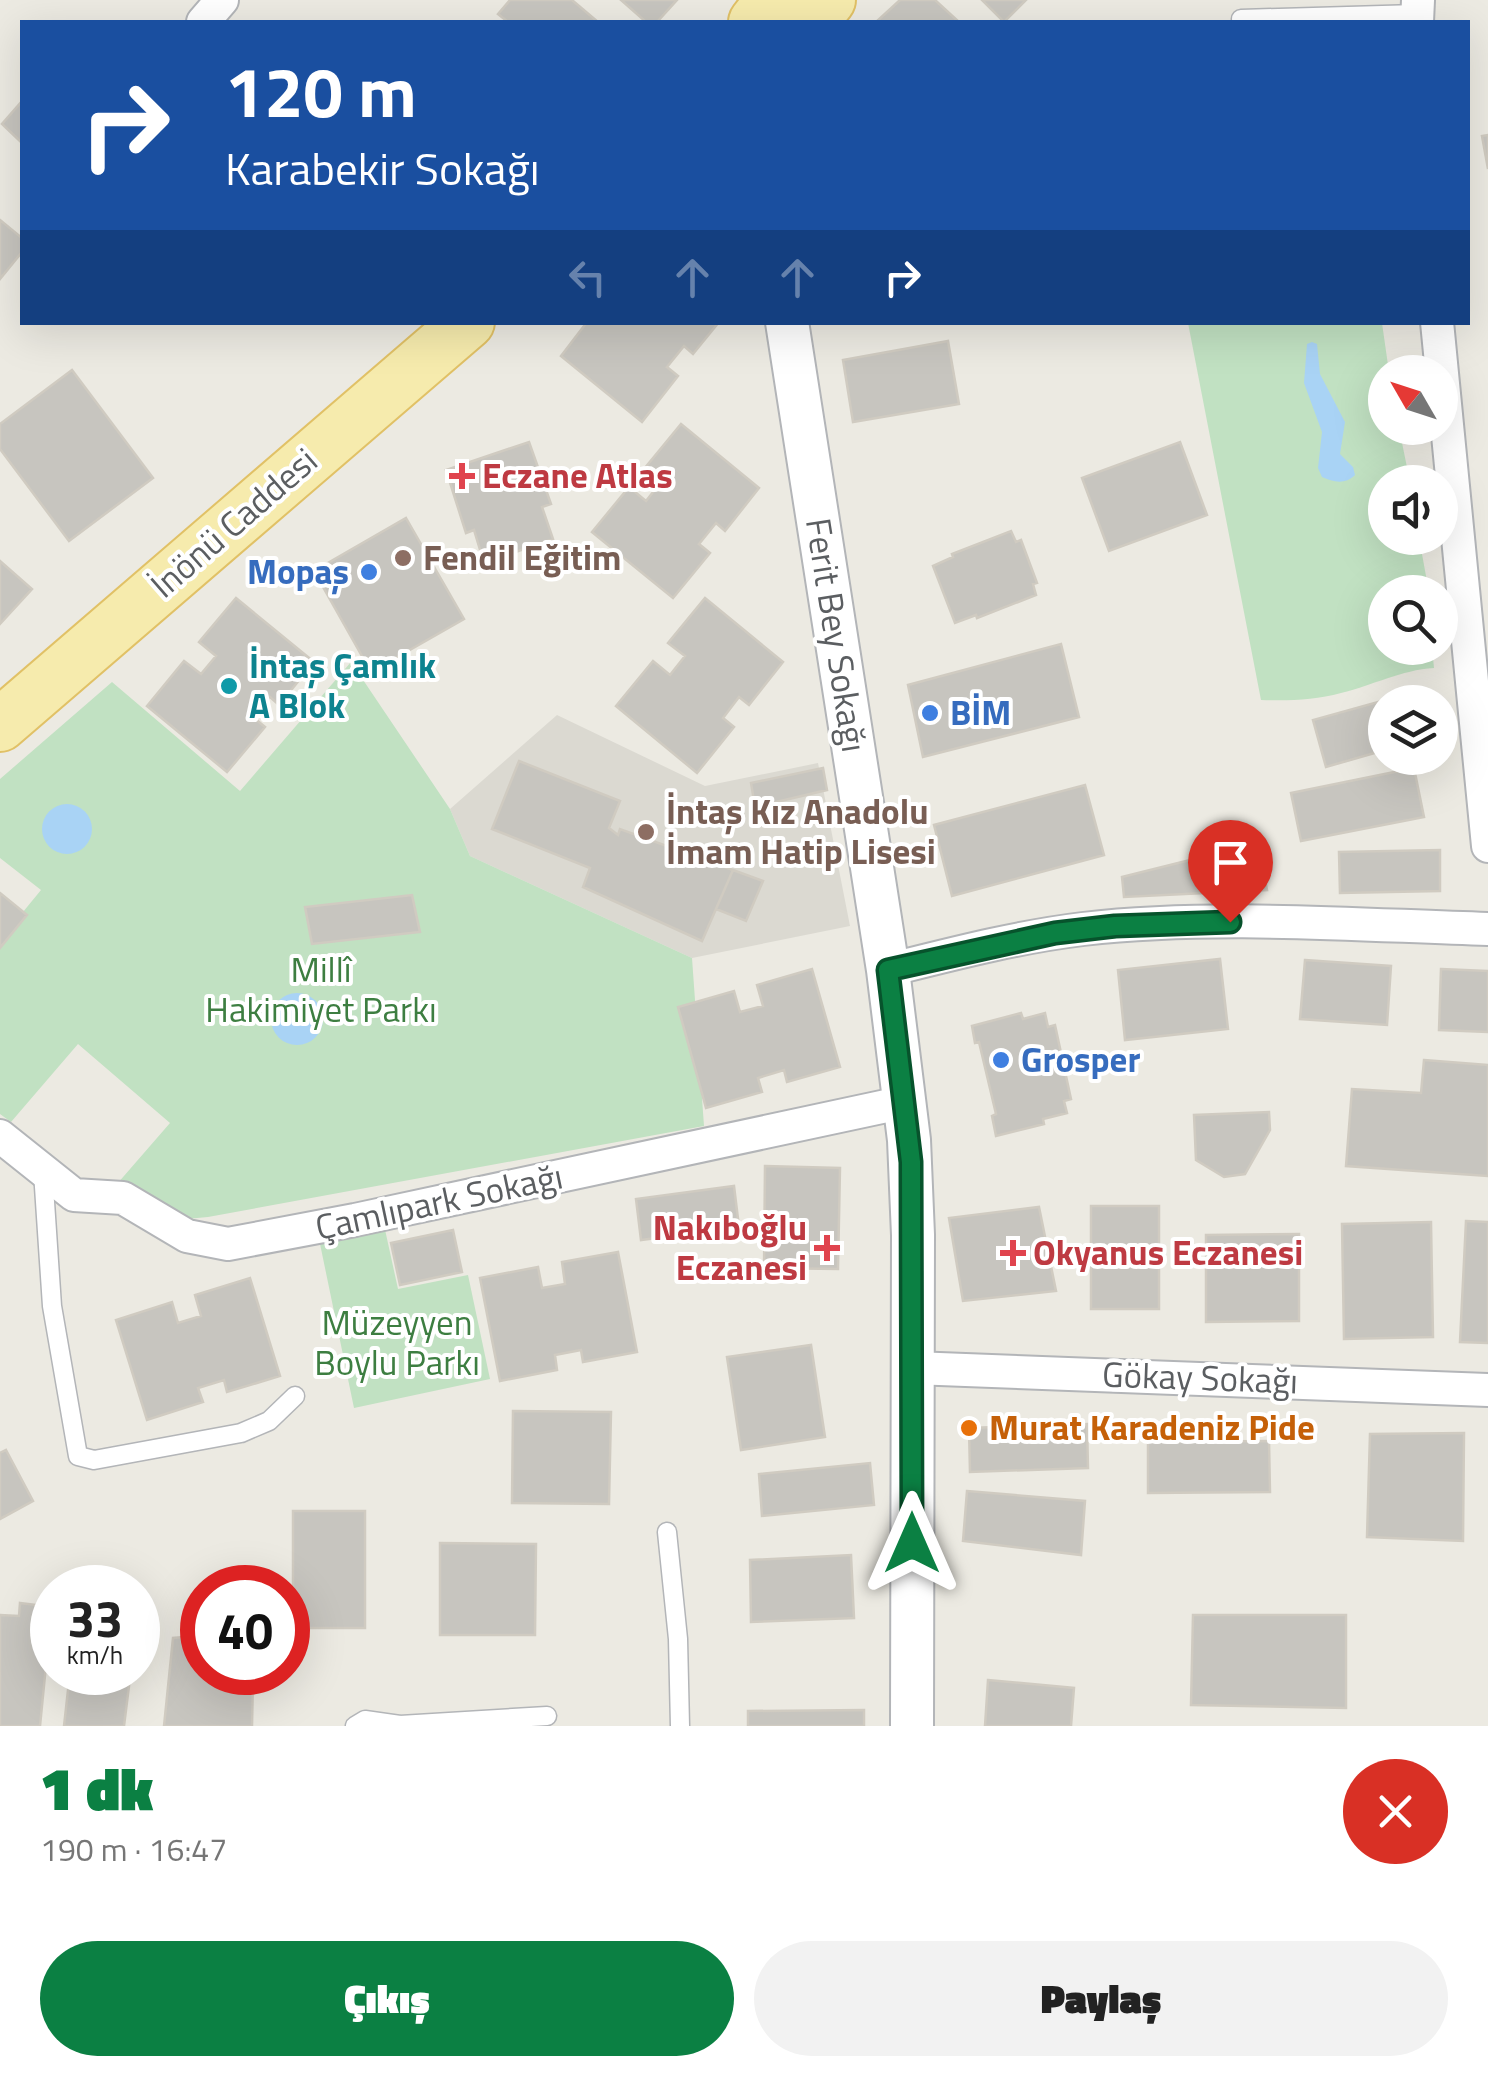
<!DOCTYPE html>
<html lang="tr">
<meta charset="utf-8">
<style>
body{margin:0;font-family:"Titillium Web",sans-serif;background:#f2f2f2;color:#222;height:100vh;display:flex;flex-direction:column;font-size:38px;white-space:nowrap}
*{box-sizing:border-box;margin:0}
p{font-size:32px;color:#767676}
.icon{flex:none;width:55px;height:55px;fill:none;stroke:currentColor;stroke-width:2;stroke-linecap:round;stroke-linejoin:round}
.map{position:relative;height:1726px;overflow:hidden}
.drawer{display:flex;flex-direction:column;background:#fff;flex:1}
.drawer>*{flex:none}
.hud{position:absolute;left:20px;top:20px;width:1450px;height:305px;border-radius:0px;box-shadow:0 10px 40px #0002;background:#1a4fa0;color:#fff;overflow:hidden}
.needle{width:65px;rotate:309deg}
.buttons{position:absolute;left:1368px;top:355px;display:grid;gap:20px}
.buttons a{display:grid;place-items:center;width:90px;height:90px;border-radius:50%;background:#fff;box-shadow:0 10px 40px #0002;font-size:50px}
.speed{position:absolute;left:30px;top:1565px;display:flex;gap:20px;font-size:50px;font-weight:700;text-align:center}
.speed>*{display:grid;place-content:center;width:130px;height:130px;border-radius:50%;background:#fff;box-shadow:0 10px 40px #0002;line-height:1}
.speed small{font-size:25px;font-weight:400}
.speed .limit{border:15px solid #d22;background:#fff;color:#111}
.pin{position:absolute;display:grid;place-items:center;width:85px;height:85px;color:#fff;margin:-102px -42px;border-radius:50% 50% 50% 0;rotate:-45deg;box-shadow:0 0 10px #0007}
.pin .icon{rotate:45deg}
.me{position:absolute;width:110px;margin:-55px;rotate:0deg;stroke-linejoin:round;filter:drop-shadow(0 0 8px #0008)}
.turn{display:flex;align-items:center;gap:35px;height:210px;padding:0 40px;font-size:45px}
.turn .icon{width:130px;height:130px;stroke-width:2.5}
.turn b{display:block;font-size:70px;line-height:85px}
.lanes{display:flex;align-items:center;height:95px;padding:0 40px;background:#0003;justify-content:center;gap:50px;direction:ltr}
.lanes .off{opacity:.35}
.round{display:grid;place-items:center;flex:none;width:105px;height:105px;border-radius:52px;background:#f2f2f2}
.headline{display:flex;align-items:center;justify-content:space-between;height:170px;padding:0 40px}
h1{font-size:60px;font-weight:800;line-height:75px;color:#0b8043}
.action{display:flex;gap:20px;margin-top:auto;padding:20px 40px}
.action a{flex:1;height:115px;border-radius:60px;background:#0b8043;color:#fff;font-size:40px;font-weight:800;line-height:115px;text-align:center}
.action a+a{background:#f2f2f2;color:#222}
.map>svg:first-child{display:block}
</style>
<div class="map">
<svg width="1488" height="1726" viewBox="0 0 1488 1726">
<rect width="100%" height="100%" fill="#eceae2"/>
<path fill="#dbd9d1" d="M557 715 705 786 818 763 850 926 692 958 470 856 450 809Z"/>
<path fill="#c1e1c2" d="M1188 323H1382L1389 372H1385V428H1399L1410 482H1385V538H1419L1429 592H1385V648H1432L1434 668C1401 670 1374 685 1341 693 1315 700 1289 701 1261 700Z
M351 662 450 809 470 856 692 958 704 1126 208 1217 165 1221 117 1184 170 1123 78 1044 11 1122 0 1114V940L41 890 0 858V779L112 682 240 791Z
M384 1225 398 1289 468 1275 490 1379 354 1408 319 1239Z"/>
<path fill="#a9d3f5" d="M1312 342 1317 344 1320 374 1345 422 1340 454 1353 467 1355 475C1345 485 1333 482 1322 477L1318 468 1322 432 1304 383 1307 344Z
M42 829a25 25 0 1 1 50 0a25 25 0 1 1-50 0Z
M271 1019a26 26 0 1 1 52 0a26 26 0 1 1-52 0Z"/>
<path fill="#c7c5bf" stroke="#d0cbc1" stroke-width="2.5" d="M510 0H572L598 22H508L498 14Z
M621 0H677L657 22H646Z
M900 0H935L959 22H876Z
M982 0H1026L1004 22Z
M22 101V143L2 124Z
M1488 135V169L1482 136Z
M0 220 22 238V252L0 279Z
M587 322 614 324 719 322 693 354 684 346 667 367 678 376 642 422 561 356Z
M948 341 959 404 853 422 843 360Z
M72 370 153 478 69 541 0 449V424Z
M681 424 759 488 725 531 716 523 699 544 710 553 673 598 592 532 629 487 646 501 661 482 644 469Z
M529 442 551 504 542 507 553 539 484 563 474 530 466 533 446 470Z
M1180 442 1207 515 1109 551 1082 478Z
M406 518 464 619 371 672 314 571Z
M1011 531 1016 542 1021 540 1037 583 1033 584 1036 595 977 618 976 615 955 623 933 566 953 557 952 554Z
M0 561 32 589 0 624Z
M236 598 314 662 279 705 270 697 253 717 265 727 227 772 147 706 184 661 201 674 216 656 199 642Z
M705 598 783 662 749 705 739 697 723 718 734 727 697 773 616 706 653 661 670 675 685 656 668 643Z
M1061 644 1079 717 923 757 908 685Z
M1414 692 1417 702H1385V750L1326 767 1313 720Z
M519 761 620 801 609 828 618 835 620 829 733 870 702 941 583 887 590 868 492 829Z
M823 768 827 790 755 807 751 783Z
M1414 768 1424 817 1301 841 1291 793Z
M1085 785 1104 855 952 896 934 825Z
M1258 843 1267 890 1124 897 1122 877Z
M1440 850V891L1340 893 1339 852Z
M733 870 763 881 746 921 716 909Z
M0 893 27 915 0 948Z
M412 895 420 932 312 944 305 907Z
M1220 959 1228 1029 1125 1040 1118 970Z
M1305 960 1391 966 1387 1025 1300 1019Z
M812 969 840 1067 787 1082 784 1070 758 1078 762 1092 706 1108 678 1007 734 991 740 1012 763 1006 757 985Z
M1441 969 1488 971V1032L1439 1030Z
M1021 1013 1023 1019 1045 1013 1048 1027 1055 1025 1071 1099 1064 1101 1067 1113 1043 1119 1044 1124 996 1136 992 1116 996 1114 979 1042 975 1043 972 1026Z
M1424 1060 1488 1065V1176L1346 1166 1352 1089 1421 1093Z
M1269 1112 1270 1130 1245 1174 1224 1177 1196 1160 1194 1115Z
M765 1166 840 1168 838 1269 764 1268Z
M734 1186 739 1227 641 1240 636 1199Z
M1091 1206H1159V1309H1091Z
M1039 1207 1056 1291 963 1301 949 1218Z
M1466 1221 1488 1222V1343L1460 1342Z
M1431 1222 1433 1337 1344 1339 1342 1224Z
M453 1230 462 1272 400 1285 391 1243Z
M1299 1234V1321L1206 1322V1235Z
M618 1252 637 1352 583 1362 581 1350 555 1355 557 1370 500 1381 480 1278 538 1267 542 1288 565 1284 562 1262Z
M250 1278 280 1376 227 1392 224 1380 198 1388 203 1402 147 1420 116 1320 172 1302 178 1323 201 1316 195 1295Z
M811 1345 825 1437 741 1450 727 1357Z
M513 1411 611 1412 609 1504 512 1503Z
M1087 1424 1088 1468 970 1472 969 1428Z
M1464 1433 1463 1541 1367 1537 1370 1434Z
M1269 1441 1270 1492 1148 1493V1442Z
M6 1450 33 1501 0 1519V1453Z
M870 1463 874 1505 762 1516 759 1474Z
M967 1491 1085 1501 1081 1555 963 1541Z
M293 1511H365V1628H293Z
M440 1543 536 1544 535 1635H440Z
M851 1555 854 1618 751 1622 750 1560Z
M20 1603 45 1606 41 1644 48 1645 40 1726H0V1615L19 1616Z
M1193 1615H1346V1708L1191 1705Z
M184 1617H202V1672H250V1679H253L252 1726H164L173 1638 184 1637Z
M70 1672 130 1678 124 1726H64Z
M988 1680 1074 1688 1071 1726H985Z
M864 1710V1726H748V1711Z"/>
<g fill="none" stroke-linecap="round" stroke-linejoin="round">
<g stroke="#b3b5b8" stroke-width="21">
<path id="service" d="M1241 19 1417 14
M43 1172 52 1306 78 1456 94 1460 241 1433 269 1421 295 1396
M667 1532 678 1639 680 1726
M355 1726 365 1720 400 1725 547 1716"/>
</g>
<g stroke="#b3b5b8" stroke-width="36">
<path id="minor" d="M203 22 222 0
M1417 22 1418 0
M1437 322 1488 846
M888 970C952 954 1017 937 1083 929 1217 914 1354 925 1488 929
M0 1136 74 1195 123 1198 187 1236 228 1244 355 1220 905 1102
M913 1368 1488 1390"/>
</g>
<g stroke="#b3b5b8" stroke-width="46">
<path id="tertiary" d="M787 322 888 970 909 1140 913 1235 912 1726"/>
</g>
<g stroke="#e1c166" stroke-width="56">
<path id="primary" d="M755 22 772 0
M811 22 829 0
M0 725 468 322"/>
</g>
<use href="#service" stroke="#fff" stroke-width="18"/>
<use href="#minor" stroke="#fff" stroke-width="32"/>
<use href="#tertiary" stroke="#fff" stroke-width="42"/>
<use href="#primary" stroke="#f6ebad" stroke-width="52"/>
</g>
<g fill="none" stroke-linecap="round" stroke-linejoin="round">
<g stroke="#07532c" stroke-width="25">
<path id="route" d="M912 1543 911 1162 888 970 1055 933 1115 926 1230 922"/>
</g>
<use href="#route" stroke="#0b8043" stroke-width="18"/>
</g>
<g fill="#e0444e" stroke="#fff" stroke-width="4">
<path d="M457 461h10v10h10v10h-10v10h-10v-10h-10v-10h10z"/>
<path d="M822 1233h10v10h10v10h-10v10h-10v-10h-10v-10h10z"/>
<path d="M1008 1238h10v10h10v10h-10v10h-10v-10h-10v-10h10z"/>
</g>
<g fill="#8d6e63" stroke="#fff" stroke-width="4">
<circle cx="403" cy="558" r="10"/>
<circle cx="646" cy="832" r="10"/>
</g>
<g fill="#3f7fe0" stroke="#fff" stroke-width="4">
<circle cx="369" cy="572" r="10"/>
<circle cx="930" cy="713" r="10"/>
<circle cx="1001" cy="1060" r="10"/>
</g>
<circle fill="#0f9aa8" stroke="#fff" stroke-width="4" cx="229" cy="686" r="10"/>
<circle fill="#e8710a" stroke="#fff" stroke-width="4" cx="969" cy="1428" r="10"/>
<g text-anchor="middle" stroke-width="8" stroke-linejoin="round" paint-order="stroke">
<g font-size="35" font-weight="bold" fill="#be3a42" stroke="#fff" text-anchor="start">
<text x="482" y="488">Eczane Atlas</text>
<text x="807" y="1240" text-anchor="end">Nakıboğlu<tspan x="807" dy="40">Eczanesi</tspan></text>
<text x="1033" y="1265">Okyanus Eczanesi</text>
</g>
<g font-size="35" fill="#5b5e61" stroke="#fff">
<text transform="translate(234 523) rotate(-41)" y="12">İnönü Caddesi</text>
<text transform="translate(836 635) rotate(81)" y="12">Ferit Bey Sokağı</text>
<text transform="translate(439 1202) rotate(-12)" y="12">Çamlıpark Sokağı</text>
<text transform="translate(1200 1378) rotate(2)" y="12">Gökay Sokağı</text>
</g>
<g font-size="35" font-weight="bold" fill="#785e54" stroke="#fff" text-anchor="start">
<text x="423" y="570">Fendil Eğitim</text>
<text x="666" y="824">İntaş Kız Anadolu<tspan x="666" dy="40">İmam Hatip Lisesi</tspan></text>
</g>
<g font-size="35" font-weight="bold" fill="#366cbe" stroke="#fff" text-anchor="start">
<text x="349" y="584" text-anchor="end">Mopaş</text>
<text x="950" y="725">BİM</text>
<text x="1021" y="1072">Grosper</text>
</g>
<g font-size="35" font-weight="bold" fill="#0d838f" stroke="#fff" text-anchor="start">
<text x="249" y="678">İntaş Çamlık<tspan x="249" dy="40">A Blok</tspan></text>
</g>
<g font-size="35" fill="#3d7e41" stroke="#fff">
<text x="321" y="982">Millî<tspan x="321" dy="40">Hakimiyet Parkı</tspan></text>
<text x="397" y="1335">Müzeyyen<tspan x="397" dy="40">Boylu Parkı</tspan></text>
</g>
<g font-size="35" font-weight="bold" fill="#c56008" stroke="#fff" text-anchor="start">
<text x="989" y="1440">Murat Karadeniz Pide</text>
</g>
</g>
</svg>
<div class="buttons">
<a><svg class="needle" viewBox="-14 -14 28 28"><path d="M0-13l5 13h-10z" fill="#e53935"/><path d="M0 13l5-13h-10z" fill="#767676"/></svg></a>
<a><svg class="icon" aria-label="sound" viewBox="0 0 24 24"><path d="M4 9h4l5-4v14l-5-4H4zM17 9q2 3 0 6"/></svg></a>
<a><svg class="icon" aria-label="search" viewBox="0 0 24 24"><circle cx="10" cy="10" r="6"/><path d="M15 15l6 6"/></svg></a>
<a><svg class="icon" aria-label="layers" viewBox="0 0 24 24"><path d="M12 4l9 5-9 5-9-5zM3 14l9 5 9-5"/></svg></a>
</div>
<div class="speed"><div>33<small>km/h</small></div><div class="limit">40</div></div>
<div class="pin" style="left:1230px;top:922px;background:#d93025"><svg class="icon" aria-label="arrive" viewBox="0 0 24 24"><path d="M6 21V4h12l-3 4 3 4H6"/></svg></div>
<svg class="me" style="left:912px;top:1543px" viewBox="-20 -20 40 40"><path d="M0-17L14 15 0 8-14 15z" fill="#0b8043" stroke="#fff" stroke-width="4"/></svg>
<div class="hud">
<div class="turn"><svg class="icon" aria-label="right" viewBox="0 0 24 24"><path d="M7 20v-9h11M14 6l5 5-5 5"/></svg><div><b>120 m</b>Karabekir Sokağı</div></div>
<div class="lanes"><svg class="icon off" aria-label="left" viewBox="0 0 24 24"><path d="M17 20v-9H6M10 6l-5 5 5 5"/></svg><svg class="icon off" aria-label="ahead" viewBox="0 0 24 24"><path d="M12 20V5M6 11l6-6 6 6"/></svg><svg class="icon off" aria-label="ahead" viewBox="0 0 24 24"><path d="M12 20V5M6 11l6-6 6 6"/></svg><svg class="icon" aria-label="right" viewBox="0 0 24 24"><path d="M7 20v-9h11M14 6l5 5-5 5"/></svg></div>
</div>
</div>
<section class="drawer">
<div class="headline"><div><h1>1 dk</h1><p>190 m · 16:47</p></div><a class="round" style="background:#d93025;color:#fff"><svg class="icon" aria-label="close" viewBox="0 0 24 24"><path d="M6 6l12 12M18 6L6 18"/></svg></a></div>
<div class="action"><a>Çıkış</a><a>Paylaş</a></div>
</section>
